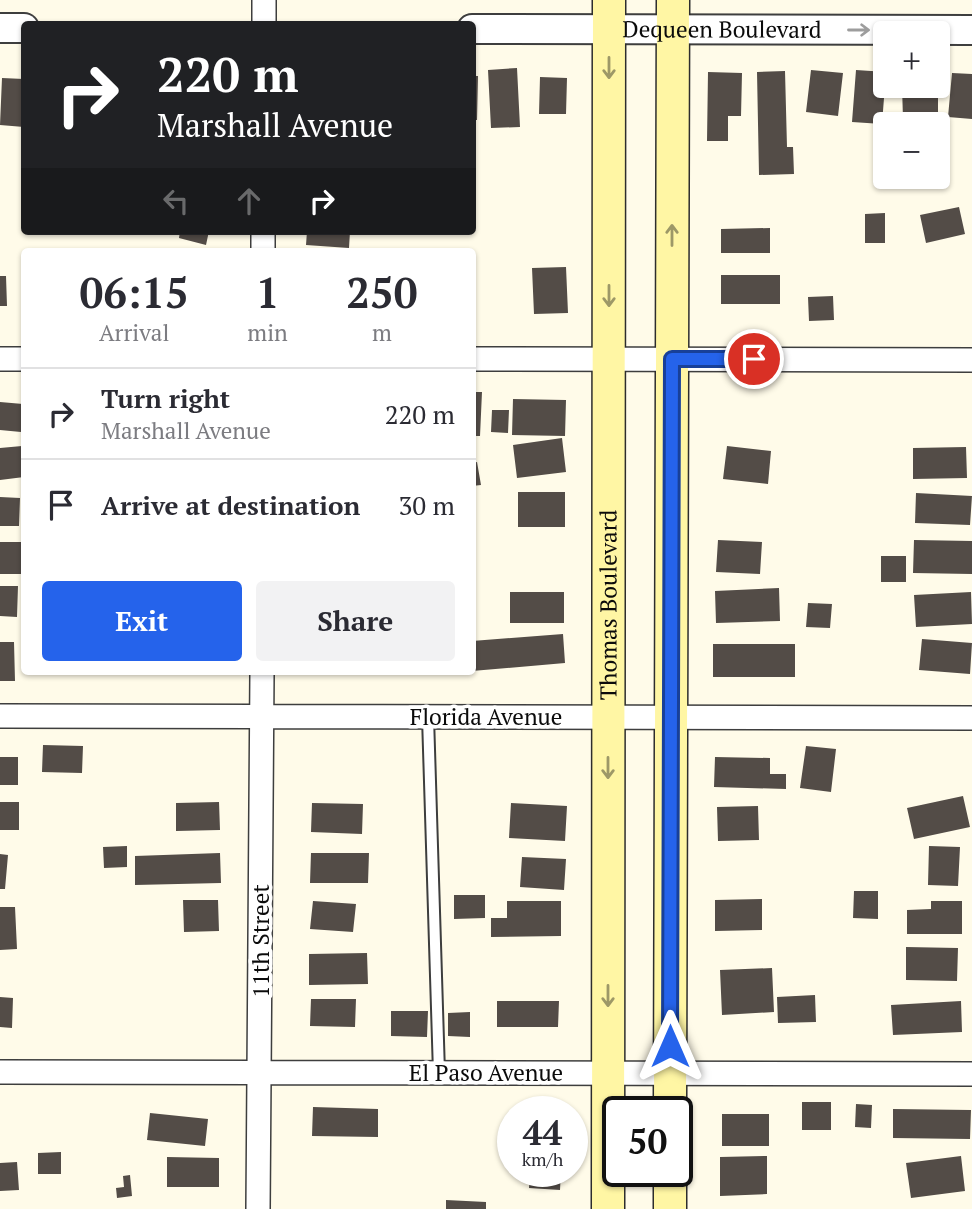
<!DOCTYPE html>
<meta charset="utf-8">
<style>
body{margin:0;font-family:"PT Serif",serif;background:#f2f2f3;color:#2b2b33;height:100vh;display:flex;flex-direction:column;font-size:26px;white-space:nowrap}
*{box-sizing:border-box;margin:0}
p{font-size:23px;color:#7c7c81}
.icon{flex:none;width:38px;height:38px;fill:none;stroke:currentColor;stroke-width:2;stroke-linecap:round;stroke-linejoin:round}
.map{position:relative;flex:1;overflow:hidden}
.side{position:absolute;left:21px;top:248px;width:455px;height:427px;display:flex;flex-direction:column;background:#fff;border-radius:7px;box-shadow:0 2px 5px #0004}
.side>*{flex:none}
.banner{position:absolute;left:21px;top:21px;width:455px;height:214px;border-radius:7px;box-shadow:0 2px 5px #0004;background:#202124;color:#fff;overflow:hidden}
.controls{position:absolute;left:873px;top:21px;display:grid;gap:14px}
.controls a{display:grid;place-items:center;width:77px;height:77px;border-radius:7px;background:#fff;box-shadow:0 2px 5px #0004;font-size:35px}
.speed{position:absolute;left:497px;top:1096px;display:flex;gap:14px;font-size:35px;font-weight:700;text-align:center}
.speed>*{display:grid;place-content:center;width:91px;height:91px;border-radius:50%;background:#fff;box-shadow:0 2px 5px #0004;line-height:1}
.speed small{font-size:18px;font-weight:400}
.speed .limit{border:4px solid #111;border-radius:10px;background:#fff;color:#111}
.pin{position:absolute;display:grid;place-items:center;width:60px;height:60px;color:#fff;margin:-30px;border:4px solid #fff;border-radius:50%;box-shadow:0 2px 7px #0007}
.me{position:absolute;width:77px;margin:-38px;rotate:0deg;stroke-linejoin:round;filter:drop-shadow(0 0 5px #0008)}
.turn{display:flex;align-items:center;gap:24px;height:147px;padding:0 21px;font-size:32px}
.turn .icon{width:91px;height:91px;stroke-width:2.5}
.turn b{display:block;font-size:49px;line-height:60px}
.lanes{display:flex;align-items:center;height:66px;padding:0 21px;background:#0003;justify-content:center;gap:35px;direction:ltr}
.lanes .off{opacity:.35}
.eta{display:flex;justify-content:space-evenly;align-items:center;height:119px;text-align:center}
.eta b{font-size:42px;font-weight:600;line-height:49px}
.cta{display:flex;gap:14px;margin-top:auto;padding:14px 21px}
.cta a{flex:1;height:80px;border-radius:7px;background:#2563eb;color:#fff;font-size:28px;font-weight:600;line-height:80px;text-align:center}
.cta a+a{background:#f2f2f3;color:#2b2b33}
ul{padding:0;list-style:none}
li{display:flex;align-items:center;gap:21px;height:91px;padding:0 21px;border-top:2px solid #e1e1e2}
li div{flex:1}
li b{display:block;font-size:26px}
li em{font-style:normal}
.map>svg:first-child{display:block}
</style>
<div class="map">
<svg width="972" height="1209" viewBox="0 0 972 1209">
<rect width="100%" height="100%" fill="#fffbe9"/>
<path fill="#534c47" d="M517 68 520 127 491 128 488 70Z
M811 70 843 73 838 116 806 112Z
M856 70 886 72 882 124 852 122Z
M785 71 787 147H793L794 174 759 175 757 72Z
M708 72 742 73 741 116H728V141H707Z
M952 73 972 74V119L948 117Z
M472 76H478L477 120H472Z
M540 77 567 78 566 114H539Z
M2 78 24 79V127L0 125Z
M902 86H938V118L903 119Z
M959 207 965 234 926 243 920 215Z
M885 213V243H865V214Z
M770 228V253H721V229Z
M180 231H209L206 245 179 238Z
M307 231H350L349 248 306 245Z
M566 267 568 313 534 314 532 268Z
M721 275H780V304H721Z
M0 276H6L7 306H0Z
M833 296 834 320 809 321 808 297Z
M472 392H482L480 436H472Z
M513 399 566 400 565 436 512 435Z
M0 402 23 404 21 432 0 430Z
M492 410H509L508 433 491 432Z
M562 438 566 472 517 478 513 445Z
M22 446 24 477 0 480V448Z
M727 446 771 451 768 484 723 479Z
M966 447 967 478 913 479V448Z
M477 462 481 485 472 486V463Z
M518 492H565V527H518Z
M916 493 972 496 970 525 915 523Z
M0 497 20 498 19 526H0Z
M718 540 762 542 760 574 716 572Z
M914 540 972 541V574L913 573Z
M0 542H24V574H0Z
M881 556H906V582H881Z
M0 586H18L17 617 0 616Z
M779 588 780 621 716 623 715 591Z
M510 592H564V623H510Z
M971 592 972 624 916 627 914 595Z
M808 603 832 604 830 628 806 627Z
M563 634 565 663 472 671V641Z
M922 639 972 643 970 674 919 670Z
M0 642H14L15 681H0Z
M713 644H795V677H713Z
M43 745 83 746 82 773 42 772Z
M806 746 836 749 831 792 800 788Z
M0 757H18V785H0Z
M715 757 770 758V774H786V789L714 787Z
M963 796 970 827 914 839 907 808Z
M0 802H19V830H0Z
M219 802 220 830 176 831V803Z
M312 803 363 804 362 834 311 832Z
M511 803 567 806 565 841 509 838Z
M758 806 759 840 718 841 717 807Z
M127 846V867L104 868 103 847Z
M929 846 960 847 958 886 928 885Z
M220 853 221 883 135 885V856Z
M311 853H369L368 883H310Z
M0 854 8 855 5 889H0Z
M522 857 566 859 564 890 520 887Z
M854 891H878V919L853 918Z
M454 895H485V918L454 919Z
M762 899V930L715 931V900Z
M183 900H218L219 931 184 932Z
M313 901 356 904 353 932 310 929Z
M507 901H561V936L491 937V918H507Z
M931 901H962V934H907V910L931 909Z
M0 907H15L17 949 0 950Z
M906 947 958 948 957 981 906 980Z
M367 953 368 984 309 985V954Z
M772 968 774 1012 722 1015 720 970Z
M815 995 816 1022 778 1023 777 997Z
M0 997 13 998 12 1028 0 1027Z
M311 999H356L355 1027 310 1026Z
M497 1001H559L558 1027H497Z
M961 1001 962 1032 893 1035 891 1005Z
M391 1011H428L427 1037 391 1036Z
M470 1012V1037L448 1036V1013Z
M802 1102H831V1130H802Z
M856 1104 872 1105 871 1128 855 1127Z
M313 1107 378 1109V1137L312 1136Z
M893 1109 971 1110 970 1139 893 1138Z
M150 1113 208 1119 205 1146 147 1140Z
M722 1114H769V1146H722Z
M61 1152V1174H38V1153Z
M767 1156V1194L720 1196V1157Z
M961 1156 965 1191 911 1198 906 1163Z
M167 1157 219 1158V1187H167Z
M17 1162 19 1190 0 1191V1163Z
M530 1171H561L560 1190 529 1188Z
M130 1175 132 1196 117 1198 116 1188 124 1187 123 1176Z
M446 1200 486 1202V1209H446Z"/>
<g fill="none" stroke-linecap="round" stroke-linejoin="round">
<g stroke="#3e3e3e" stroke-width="14">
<path id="service" d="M428 717 439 1073"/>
</g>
<g stroke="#3e3e3e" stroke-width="26">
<path id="minor" d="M264 24V0
M263 252V231
M0 359H24
M472 359 972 360
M0 716 972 718
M0 1072 972 1074
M258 1209 262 672"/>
</g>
<g stroke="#3e3e3e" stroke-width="32">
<g id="tertiary">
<path d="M0 28H24"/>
<path id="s1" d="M472 29 972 30"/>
</g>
</g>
<g stroke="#2d2d2d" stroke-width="35">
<g id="secondary">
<path d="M670 1111 673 0"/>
<path id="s2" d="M608 1209 609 0"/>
<path d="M670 1209V1171"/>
</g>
</g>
<use href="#service" stroke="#fff" stroke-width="10"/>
<use href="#minor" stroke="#fff" stroke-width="23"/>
<use href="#tertiary" stroke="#fff" stroke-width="28"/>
<use href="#secondary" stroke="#fff6a4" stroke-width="32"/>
</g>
<defs><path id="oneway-shaft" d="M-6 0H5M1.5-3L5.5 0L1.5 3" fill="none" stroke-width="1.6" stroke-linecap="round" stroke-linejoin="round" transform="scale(1.75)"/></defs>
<use stroke="#9d9d9d" href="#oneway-shaft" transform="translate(859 30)"/>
<g stroke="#9d9867">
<use href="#oneway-shaft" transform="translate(609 68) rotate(90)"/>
<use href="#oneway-shaft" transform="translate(672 235) rotate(-90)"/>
<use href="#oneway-shaft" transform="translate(609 296) rotate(90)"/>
<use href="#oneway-shaft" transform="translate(608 768) rotate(90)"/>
<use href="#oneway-shaft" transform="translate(608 996) rotate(90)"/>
</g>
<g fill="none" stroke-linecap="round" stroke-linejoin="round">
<g stroke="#184099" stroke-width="18">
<path id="route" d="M670 1046 672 359H754"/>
</g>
<use href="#route" stroke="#2563eb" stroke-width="12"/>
</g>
<g text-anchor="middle" stroke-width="7" stroke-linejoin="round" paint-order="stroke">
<g font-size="23" fill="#0b0b0b" stroke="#fff">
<text dy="8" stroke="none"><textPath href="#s1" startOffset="250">Dequeen Boulevard</textPath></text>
<text dy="8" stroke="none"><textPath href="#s2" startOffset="604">Thomas Boulevard</textPath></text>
<text x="486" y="725">Florida Avenue</text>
<text transform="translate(261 941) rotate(-90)" y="8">11th Street</text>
<text x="486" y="1081">El Paso Avenue</text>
</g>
</g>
</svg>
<div class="controls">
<a>+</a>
<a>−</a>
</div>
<div class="speed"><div>44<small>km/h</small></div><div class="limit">50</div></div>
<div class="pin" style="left:754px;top:359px;background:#d93025"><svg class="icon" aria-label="arrive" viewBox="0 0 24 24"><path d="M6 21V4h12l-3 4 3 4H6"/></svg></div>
<svg class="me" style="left:670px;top:1046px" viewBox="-20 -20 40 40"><path d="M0-17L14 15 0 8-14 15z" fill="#2563eb" stroke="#fff" stroke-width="4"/></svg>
<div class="banner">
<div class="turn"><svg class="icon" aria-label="right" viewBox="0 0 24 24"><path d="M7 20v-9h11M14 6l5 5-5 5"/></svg><div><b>220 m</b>Marshall Avenue</div></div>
<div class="lanes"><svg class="icon off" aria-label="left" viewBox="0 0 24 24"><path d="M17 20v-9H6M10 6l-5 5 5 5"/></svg><svg class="icon off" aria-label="ahead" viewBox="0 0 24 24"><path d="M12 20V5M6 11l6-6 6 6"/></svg><svg class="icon" aria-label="right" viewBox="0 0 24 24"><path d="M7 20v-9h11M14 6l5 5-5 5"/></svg></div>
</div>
<section class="side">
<div class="eta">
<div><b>06:15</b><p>Arrival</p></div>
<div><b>1</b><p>min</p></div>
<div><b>250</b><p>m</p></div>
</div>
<ul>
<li><svg class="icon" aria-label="right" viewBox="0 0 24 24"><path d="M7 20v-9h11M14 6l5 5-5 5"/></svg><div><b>Turn right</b><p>Marshall Avenue</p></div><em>220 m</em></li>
<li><svg class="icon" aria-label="arrive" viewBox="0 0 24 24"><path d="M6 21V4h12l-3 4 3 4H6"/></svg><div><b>Arrive at destination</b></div><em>30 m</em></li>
</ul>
<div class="cta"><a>Exit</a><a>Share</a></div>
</section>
</div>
